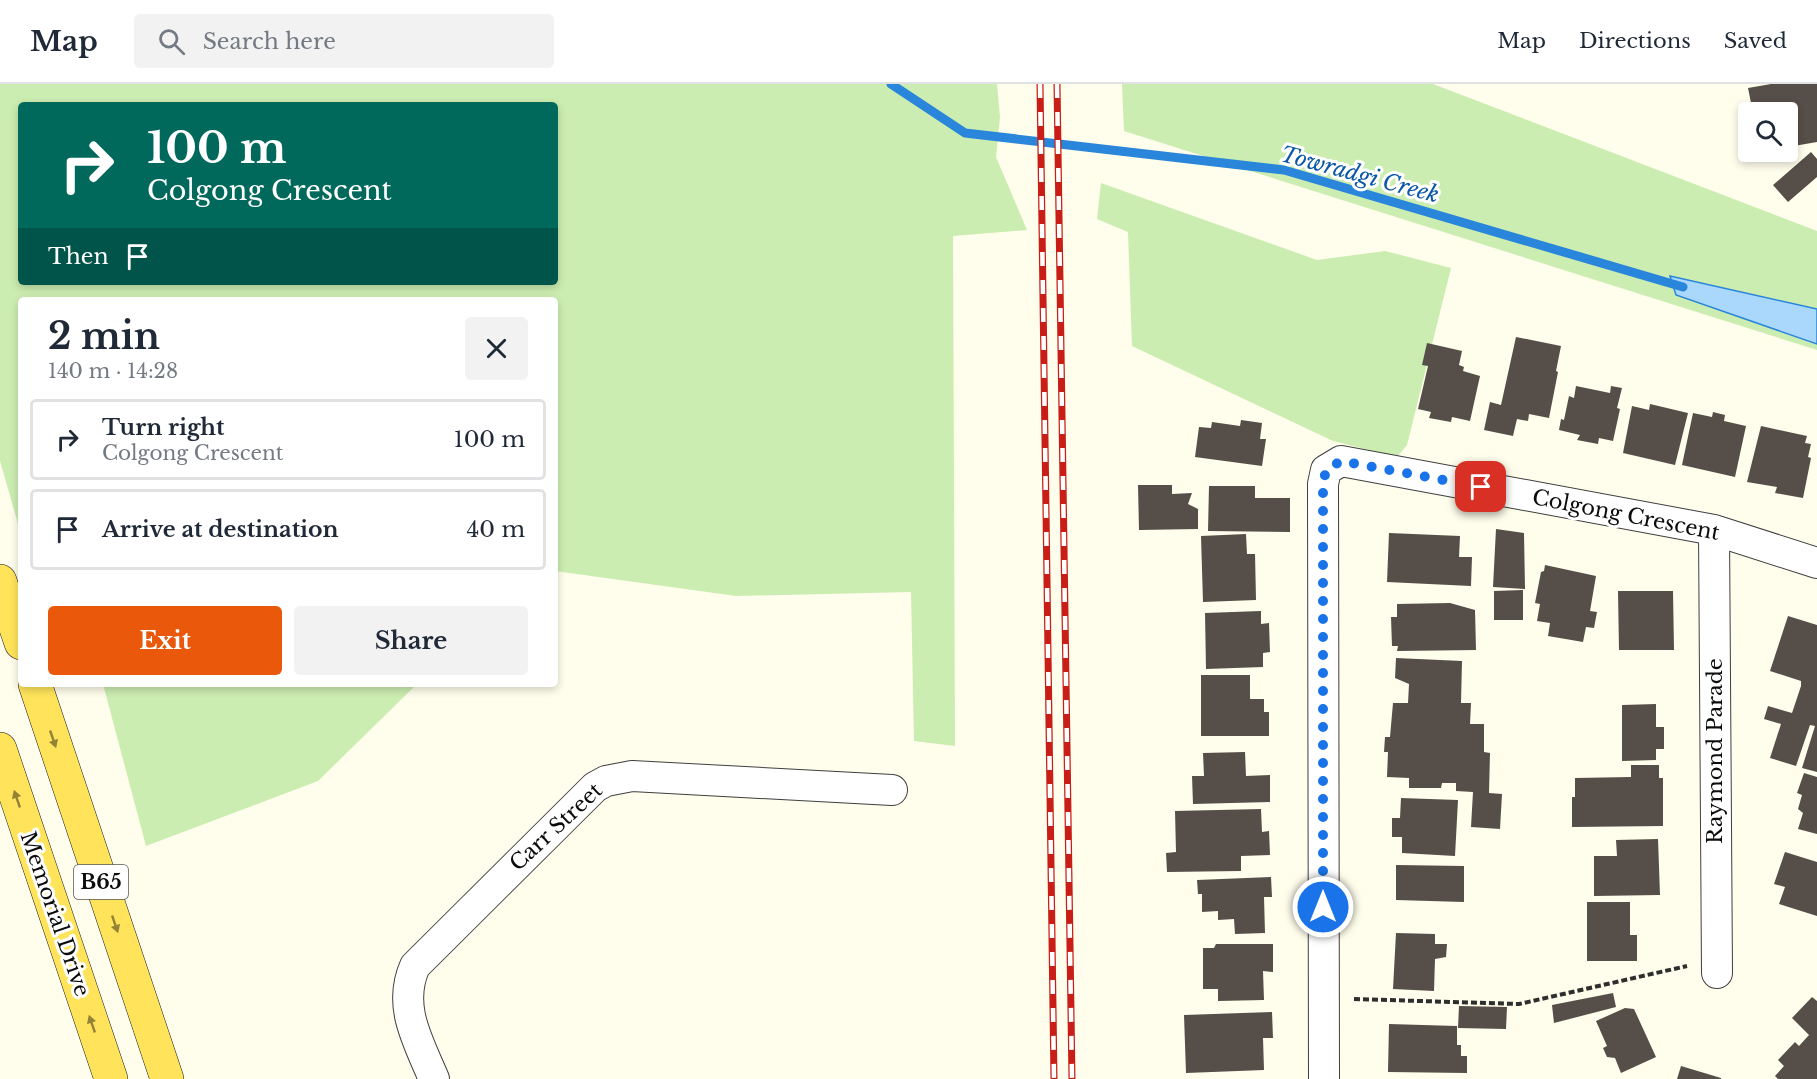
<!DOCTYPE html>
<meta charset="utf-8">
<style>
body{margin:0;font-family:"Libre Baskerville",serif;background:#f2f2f3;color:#1f2937;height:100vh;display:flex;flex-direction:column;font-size:22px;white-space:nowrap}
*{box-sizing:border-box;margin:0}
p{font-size:20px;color:#747a83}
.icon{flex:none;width:33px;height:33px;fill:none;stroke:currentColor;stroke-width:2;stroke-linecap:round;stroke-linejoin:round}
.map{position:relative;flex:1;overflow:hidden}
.sheet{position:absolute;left:18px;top:213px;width:540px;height:390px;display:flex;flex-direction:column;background:#fff;border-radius:6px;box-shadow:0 3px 9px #0003}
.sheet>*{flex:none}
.guide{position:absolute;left:18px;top:18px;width:540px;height:183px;border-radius:6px;box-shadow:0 3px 9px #0003;background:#00695c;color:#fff;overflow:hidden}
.controls{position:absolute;left:1738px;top:18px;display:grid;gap:12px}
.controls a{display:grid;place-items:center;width:60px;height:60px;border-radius:6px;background:#fff;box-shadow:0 3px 9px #0003;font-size:30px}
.pin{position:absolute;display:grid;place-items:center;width:51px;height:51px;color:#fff;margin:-26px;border-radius:12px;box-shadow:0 3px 9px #0006}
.me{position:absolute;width:66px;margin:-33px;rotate:0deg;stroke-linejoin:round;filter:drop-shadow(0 0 4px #0008)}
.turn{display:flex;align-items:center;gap:21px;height:126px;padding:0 30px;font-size:27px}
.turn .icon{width:78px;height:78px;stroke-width:2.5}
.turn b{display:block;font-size:42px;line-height:51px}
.then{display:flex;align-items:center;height:57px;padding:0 30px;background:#0003;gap:12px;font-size:22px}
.round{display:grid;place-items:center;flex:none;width:63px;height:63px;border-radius:6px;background:#f2f2f3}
.overview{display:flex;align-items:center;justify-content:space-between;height:102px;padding:0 30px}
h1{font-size:36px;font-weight:700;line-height:45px}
.action{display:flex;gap:12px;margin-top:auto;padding:12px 30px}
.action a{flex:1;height:69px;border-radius:6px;background:#ea580c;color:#fff;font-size:24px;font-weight:700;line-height:69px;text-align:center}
.action a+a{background:#f2f2f3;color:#1f2937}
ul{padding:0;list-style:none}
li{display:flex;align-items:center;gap:18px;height:81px;margin:0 12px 9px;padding:0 18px;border:3px solid #e0e1e3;border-radius:6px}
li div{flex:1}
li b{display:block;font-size:22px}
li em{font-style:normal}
header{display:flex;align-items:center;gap:36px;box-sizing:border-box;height:84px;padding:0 30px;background:#fff;border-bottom:2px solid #e0e1e3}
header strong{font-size:28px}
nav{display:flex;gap:33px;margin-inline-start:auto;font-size:21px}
.search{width:420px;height:54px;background:#f2f2f3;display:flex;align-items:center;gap:15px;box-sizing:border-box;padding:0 21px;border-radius:6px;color:#747a83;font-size:22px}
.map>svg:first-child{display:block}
</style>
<header>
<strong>Map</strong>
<div class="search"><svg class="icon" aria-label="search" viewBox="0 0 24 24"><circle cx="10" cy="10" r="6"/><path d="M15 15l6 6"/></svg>Search here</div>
<nav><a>Map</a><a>Directions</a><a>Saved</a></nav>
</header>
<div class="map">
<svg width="1817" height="995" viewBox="0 0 1817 995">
<rect width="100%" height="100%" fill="#fffdeb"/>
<path fill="#ccedb1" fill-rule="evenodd" d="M0 0H997L1000 33 996 73 1027 146 953 152 955 662 914 657 911 508 736 512 555 487V216H21V450L0 377ZM21 21H555V198H21Z
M1122 0H1433L1817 147V266L1124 47Z
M1101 99 1317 176 1385 167 1451 184 1407 361 1397 373 1333 357 1132 262 1128 148 1097 135Z
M103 600H417L318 697 146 762Z"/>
<path fill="#aad7fc" stroke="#2a86da" stroke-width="1.5" d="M1670 192 1817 225V260L1676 211Z"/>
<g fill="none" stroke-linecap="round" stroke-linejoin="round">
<path stroke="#2a86da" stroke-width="9" d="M891 0 965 49 1284 86 1683 203"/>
</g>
<path fill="#564e48" d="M1771 0H1817V58L1788 63V28H1757L1755 18 1751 19 1748 4Z
M1811 68 1817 75V93L1788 118 1773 101Z
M1516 253 1561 262 1556 287 1558 288 1549 334 1529 330 1528 337 1517 335 1513 352 1484 346 1490 318 1501 321Z
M1427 259 1462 267 1459 281 1464 283 1463 287 1480 292 1470 337 1452 333 1451 338 1429 334 1431 328 1418 325 1428 282 1422 281Z
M1576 302 1610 309 1611 302 1622 304 1617 324 1620 325 1613 357 1599 354 1598 360 1577 356 1580 351 1559 346 1561 335 1564 336 1569 312 1574 314Z
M1650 320 1688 329 1675 381 1623 369 1632 322 1649 326Z
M1713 328 1725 331 1724 337 1746 342 1735 393 1682 381 1693 329 1712 333Z
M1241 336 1262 339 1260 355H1266L1262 382 1195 373 1199 343 1211 344 1212 338 1240 342Z
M1761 342 1807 352 1805 359 1811 360 1808 373 1811 374 1803 414 1775 409 1777 403 1747 398Z
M1138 401H1172V410L1192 409 1188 420 1198 425V445L1139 446Z
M1209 402H1255V414H1290V448L1208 447Z
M1496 445 1524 449 1525 505 1493 503Z
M1389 449 1460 452 1459 473H1472L1471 502 1387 498Z
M1246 450 1247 470H1255L1256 516 1203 518 1201 452Z
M1545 481 1596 492 1590 527 1597 528 1594 544 1586 543 1583 558 1548 552 1550 539 1537 537 1540 520 1535 519 1541 488 1544 487Z
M1523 506V536H1494V507Z
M1618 507H1673L1674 566H1619Z
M1450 519 1475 526 1476 566 1397 567 1398 562H1392L1391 533H1397V520Z
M1261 527V540L1269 539 1270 568 1263 569V583L1206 585 1205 529Z
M1788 532 1817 541V688L1802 684 1815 642 1810 641 1796 682 1770 674 1781 640 1764 635 1768 622 1792 629 1801 602V597L1770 587Z
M1396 574 1462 577 1461 619H1471L1470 640H1484V668L1490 669 1489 709 1502 710 1500 745 1471 743 1473 708 1456 707V699H1442L1441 704H1409V694L1387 693 1388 668H1384L1385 653H1390L1393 619H1408L1409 600 1395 594Z
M1201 591H1250V615H1264V628H1269V652H1201Z
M1656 620V643H1664V665H1656V676L1622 677V621Z
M1245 668 1246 692 1270 691V718L1193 720 1192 692H1204L1203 669Z
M1631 681H1659V694H1663V742L1572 743V713H1575V694L1631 693Z
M1804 689 1817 693V750L1798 745 1803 729 1798 725 1802 711 1797 709Z
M1401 714 1458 716 1455 772 1402 769V753H1392V734H1400Z
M1261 725 1262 748 1269 747 1270 771 1241 772V787L1167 788 1166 769 1176 768 1175 727Z
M1658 755 1660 811 1594 812V772H1617L1616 756Z
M1785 768 1817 778V832L1779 820 1785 803 1774 800Z
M1396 781 1464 782V818L1396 816Z
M1271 793 1272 813H1264L1265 849 1235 850 1234 835 1218 836V827L1202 828V810H1198L1197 796Z
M1587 818H1630V851H1637V877H1587Z
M1396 849 1435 850V860H1447L1446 873 1435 875 1434 907 1393 905Z
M1216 860H1273V888L1263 887 1264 916 1218 917V905H1203V864H1214Z
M1613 909 1616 923 1554 939 1552 921Z
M1812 913 1817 917V995H1778L1775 992 1784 982 1778 976 1795 958 1799 962 1809 951 1792 934Z
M1459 922 1507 923 1506 945 1458 944Z
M1625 924 1634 925 1656 973 1621 989 1615 974 1607 973 1603 964 1607 962 1596 937Z
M1272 928 1273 954H1263L1264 986 1186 989 1184 931Z
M1389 940 1457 942V961H1461V972H1467V989L1388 988Z
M1681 982 1721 994V995H1677Z"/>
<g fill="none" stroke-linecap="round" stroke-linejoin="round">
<g stroke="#3f3f3f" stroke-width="32">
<path id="street" d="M1714 446 1717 889
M434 995C418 957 397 922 415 882L595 703 606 697 632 692 892 706
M1324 995 1323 400 1326 386 1341 377 1714 446 1817 479"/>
</g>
<g stroke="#1d1d1d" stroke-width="34">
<path id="primary" d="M0 497 21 559
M35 600 167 995
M0 665 111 995"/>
</g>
<path stroke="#2e2e2e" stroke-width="4" stroke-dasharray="6 3" stroke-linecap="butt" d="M1354 915 1519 920 1687 882"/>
<use href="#street" stroke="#fff" stroke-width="30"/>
<use href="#primary" stroke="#ffe45b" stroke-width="33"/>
<g stroke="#c91d17" stroke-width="7">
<path id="rail" d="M1040 0 1054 995
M1057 0 1072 995"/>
</g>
<use href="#rail" stroke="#fff" stroke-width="4.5" stroke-dasharray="14" stroke-linecap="butt"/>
</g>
<defs><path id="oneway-solid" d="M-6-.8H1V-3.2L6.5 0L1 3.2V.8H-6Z" transform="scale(1.5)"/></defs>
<g fill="#928337">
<use href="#oneway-solid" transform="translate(53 655) rotate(71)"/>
<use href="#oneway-solid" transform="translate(17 715) rotate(-109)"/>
<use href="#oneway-solid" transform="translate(115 840) rotate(71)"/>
<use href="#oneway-solid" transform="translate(92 940) rotate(-109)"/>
</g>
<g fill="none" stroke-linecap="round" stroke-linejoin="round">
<path stroke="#1a73e8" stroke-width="10" stroke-dasharray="0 18" d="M1323 823V400L1326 386 1341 377 1481 403"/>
</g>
<g text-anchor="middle" stroke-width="6" stroke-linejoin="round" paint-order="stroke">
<rect fill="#fff" stroke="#555" stroke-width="1.5" x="74" y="781" width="54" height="34" rx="4.5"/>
<g font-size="20" font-weight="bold" fill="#0c0c0c">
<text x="101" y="805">B65</text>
</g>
<g font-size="21" fill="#0c0c0c" stroke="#fff">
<text transform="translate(1626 431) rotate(11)" y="7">Colgong Crescent</text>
<text transform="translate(1715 667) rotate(-90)" y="7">Raymond Parade</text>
<text transform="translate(556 743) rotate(-43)" y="7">Carr Street</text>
<text transform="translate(55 830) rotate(71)" y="7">Memorial Drive</text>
</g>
<g font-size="22" font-style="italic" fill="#0a57a9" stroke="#fff">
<text transform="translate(1360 90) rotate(15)" y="8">Towradgi Creek</text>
</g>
</g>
</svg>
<div class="controls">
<a><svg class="icon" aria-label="search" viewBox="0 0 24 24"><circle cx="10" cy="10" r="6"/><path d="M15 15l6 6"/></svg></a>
</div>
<div class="pin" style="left:1481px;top:403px;background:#d93025"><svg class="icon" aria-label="arrive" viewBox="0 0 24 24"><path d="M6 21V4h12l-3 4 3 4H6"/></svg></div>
<svg class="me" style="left:1323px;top:823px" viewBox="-20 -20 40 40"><circle r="17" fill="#1a73e8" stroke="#fff" stroke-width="3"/><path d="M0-11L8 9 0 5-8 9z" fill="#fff"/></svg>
<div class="guide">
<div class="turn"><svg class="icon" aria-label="right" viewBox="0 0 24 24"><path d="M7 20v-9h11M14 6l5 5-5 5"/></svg><div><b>100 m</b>Colgong Crescent</div></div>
<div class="then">Then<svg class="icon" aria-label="arrive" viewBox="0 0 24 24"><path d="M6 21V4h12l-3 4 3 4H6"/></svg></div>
</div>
<section class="sheet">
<div class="overview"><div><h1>2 min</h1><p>140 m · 14:28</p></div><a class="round"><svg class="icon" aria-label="close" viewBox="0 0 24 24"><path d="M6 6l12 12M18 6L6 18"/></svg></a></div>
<ul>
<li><svg class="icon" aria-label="right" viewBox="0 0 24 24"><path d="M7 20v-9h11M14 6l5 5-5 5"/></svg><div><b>Turn right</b><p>Colgong Crescent</p></div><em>100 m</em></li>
<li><svg class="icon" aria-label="arrive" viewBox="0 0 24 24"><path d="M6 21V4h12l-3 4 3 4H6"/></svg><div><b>Arrive at destination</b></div><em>40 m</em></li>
</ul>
<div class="action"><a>Exit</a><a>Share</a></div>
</section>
</div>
